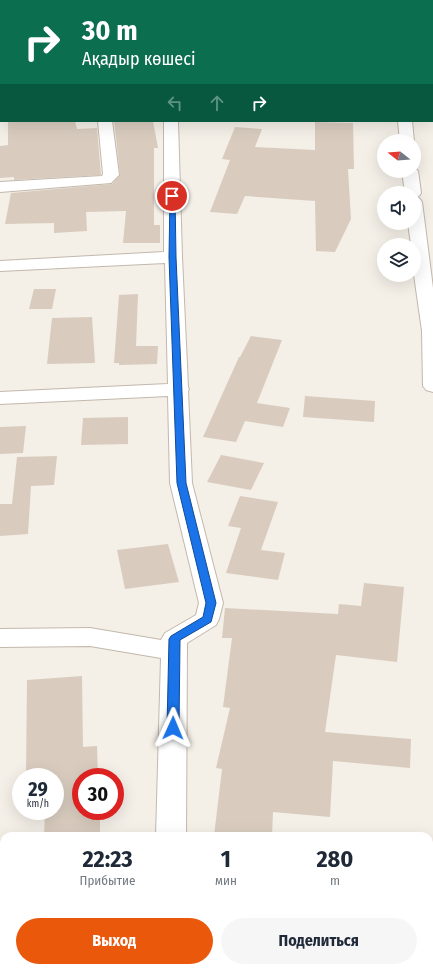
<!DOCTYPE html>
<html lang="ru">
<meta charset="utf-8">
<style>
body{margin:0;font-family:"Fira Sans Condensed",sans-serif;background:#f6f6f7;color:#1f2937;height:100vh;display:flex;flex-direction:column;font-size:15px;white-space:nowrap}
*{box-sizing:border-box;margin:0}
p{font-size:13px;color:#747a83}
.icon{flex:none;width:22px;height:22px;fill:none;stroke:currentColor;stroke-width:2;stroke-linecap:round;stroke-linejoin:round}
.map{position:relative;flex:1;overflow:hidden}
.side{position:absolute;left:0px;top:832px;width:433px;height:140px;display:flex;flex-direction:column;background:#fff;border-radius:12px 12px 0 0;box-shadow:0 4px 16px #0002}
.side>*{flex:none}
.banner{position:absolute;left:0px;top:0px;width:433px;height:122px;box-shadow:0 4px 16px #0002;background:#0b6e4f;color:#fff;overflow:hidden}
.needle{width:26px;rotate:287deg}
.buttons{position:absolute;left:377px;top:134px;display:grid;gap:8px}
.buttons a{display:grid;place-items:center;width:44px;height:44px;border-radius:50%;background:#fff;box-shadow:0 4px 16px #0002;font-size:20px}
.speed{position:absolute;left:12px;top:768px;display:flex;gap:8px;font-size:20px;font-weight:700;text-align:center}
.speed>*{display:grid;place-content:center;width:52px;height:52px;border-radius:50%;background:#fff;box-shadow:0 4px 16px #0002;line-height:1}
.speed small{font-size:10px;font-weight:400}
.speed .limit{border:6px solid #d22;background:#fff;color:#111}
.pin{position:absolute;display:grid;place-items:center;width:34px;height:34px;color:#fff;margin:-17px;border:2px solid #fff;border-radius:50%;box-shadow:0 1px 4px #0007}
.me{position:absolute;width:44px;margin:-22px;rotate:1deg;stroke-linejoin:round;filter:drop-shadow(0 0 3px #0008)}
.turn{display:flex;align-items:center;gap:14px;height:84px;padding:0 16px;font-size:18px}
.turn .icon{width:52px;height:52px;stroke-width:2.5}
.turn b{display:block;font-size:28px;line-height:34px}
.lanes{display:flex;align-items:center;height:38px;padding:0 16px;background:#0003;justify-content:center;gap:20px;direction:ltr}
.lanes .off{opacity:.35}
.eta{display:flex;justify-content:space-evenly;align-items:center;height:68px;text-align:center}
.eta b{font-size:24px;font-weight:700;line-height:28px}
.button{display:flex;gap:8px;margin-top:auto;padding:8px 16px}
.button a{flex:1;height:46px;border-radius:24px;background:#ea580c;color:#fff;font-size:16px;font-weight:700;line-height:46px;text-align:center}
.button a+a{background:#f6f6f7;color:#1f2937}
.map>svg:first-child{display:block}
</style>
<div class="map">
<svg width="433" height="972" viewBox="0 0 433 972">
<rect width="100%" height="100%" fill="#f4efe7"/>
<path fill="#d9ccbf" d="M8 121H75L77 129 97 128 101 175 14 180V177L0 178V146L8 145Z
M114 121H153L158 148H154V225H160V243H123L126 211 86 212 87 231 54 233V223L5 224 11 193 112 184 120 175Z
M315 122 353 123 354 169H348L351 219 335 252 316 251 315 201 245 196 237 214 210 212 230 160 222 159 235 127 262 129 255 147 315 150Z
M34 289H56L52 309H29Z
M138 294 136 346H158L157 364 119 365V363H114L119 295Z
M92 317 95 363 47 364 52 318Z
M251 336 282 340 257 403 290 408 283 427 245 421 236 442 203 437 239 357H240Z
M305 396 375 401 374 422 303 417Z
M128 417V444L81 445 83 418Z
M26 426 23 453 0 454V427Z
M221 455 264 463 251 490 207 482Z
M57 456 54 485 31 486 28 534 0 536V504H12L17 457Z
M240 496 278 502 261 550 285 553 278 580 226 573 241 528 228 526Z
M168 544 179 582 125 589 117 550Z
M364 583 404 587 397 662 336 655 325 732 411 739 410 768 333 761 330 817 273 812 272 836H214L222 769 216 768 230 708 223 707 232 638H222L225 608 338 614 339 604 361 606Z
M82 676 83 747 97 746 98 777H81V811H100V836H44L45 813 55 812V777H26L27 680Z"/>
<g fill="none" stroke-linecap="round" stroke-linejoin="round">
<g stroke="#c3b8ac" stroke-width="2">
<path id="minor" d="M102 0H114L115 1H103Z
M245 0H259L260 1H244Z
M0 14H1V22H0Z
M432 26H433V34H432Z
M0 69H1V77H0Z
M98 121H112L119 175 111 183 0 192V182L102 176 103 174Z
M164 121H178L182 257 188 387 189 389 188 391 192 483 223 603 219 619 216 625 187 643 186 836H156L161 658 90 646 0 647V629L90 628 161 640 165 633 196 615 199 603 170 483 168 396 0 404V392L168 384 165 263 0 271V261L164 252Z
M398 121H412L414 141H400Z
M414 167 418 171 421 193 419 196 415 197 420 199 422 202 433 288V392L426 390 423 386 422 331 414 275V245H411L408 223H414V193H405L402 171H414Z
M152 968H184L183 972H151Z"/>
</g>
<use href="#minor" fill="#fff" fill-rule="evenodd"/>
</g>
<path fill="#1a73e8" stroke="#114b97" d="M170 195 175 196 176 257 186 483 216 603 211 622 180 640 179 728 177 731 173 732 169 731 167 728 169 639 171 636 203 617 206 603 177 483 169 257Z"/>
</svg>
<div class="buttons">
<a><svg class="needle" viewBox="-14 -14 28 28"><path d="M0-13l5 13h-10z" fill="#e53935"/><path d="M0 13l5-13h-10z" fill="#747a83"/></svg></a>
<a><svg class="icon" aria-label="sound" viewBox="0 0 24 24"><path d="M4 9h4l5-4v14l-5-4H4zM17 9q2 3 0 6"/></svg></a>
<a><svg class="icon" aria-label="layers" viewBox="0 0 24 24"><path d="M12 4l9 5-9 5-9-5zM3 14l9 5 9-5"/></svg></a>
</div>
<div class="speed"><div>29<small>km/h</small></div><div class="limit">30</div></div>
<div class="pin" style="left:172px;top:196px;background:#d93025"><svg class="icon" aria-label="arrive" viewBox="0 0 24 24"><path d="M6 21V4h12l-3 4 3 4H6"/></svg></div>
<svg class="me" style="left:173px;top:728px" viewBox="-20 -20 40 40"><path d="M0-17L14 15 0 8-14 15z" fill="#1a73e8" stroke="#fff" stroke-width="4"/></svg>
<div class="banner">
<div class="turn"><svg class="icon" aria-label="right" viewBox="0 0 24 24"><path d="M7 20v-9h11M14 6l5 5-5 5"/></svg><div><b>30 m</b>Ақадыр көшесі</div></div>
<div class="lanes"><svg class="icon off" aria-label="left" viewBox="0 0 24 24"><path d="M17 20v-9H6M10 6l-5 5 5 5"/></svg><svg class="icon off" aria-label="ahead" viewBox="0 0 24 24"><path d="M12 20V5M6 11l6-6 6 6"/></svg><svg class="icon" aria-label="right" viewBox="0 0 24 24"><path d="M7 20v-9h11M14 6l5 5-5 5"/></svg></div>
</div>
<section class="side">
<div class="eta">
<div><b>22:23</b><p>Прибытие</p></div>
<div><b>1</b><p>мин</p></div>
<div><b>280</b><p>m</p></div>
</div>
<div class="button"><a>Выход</a><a>Поделиться</a></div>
</section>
</div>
